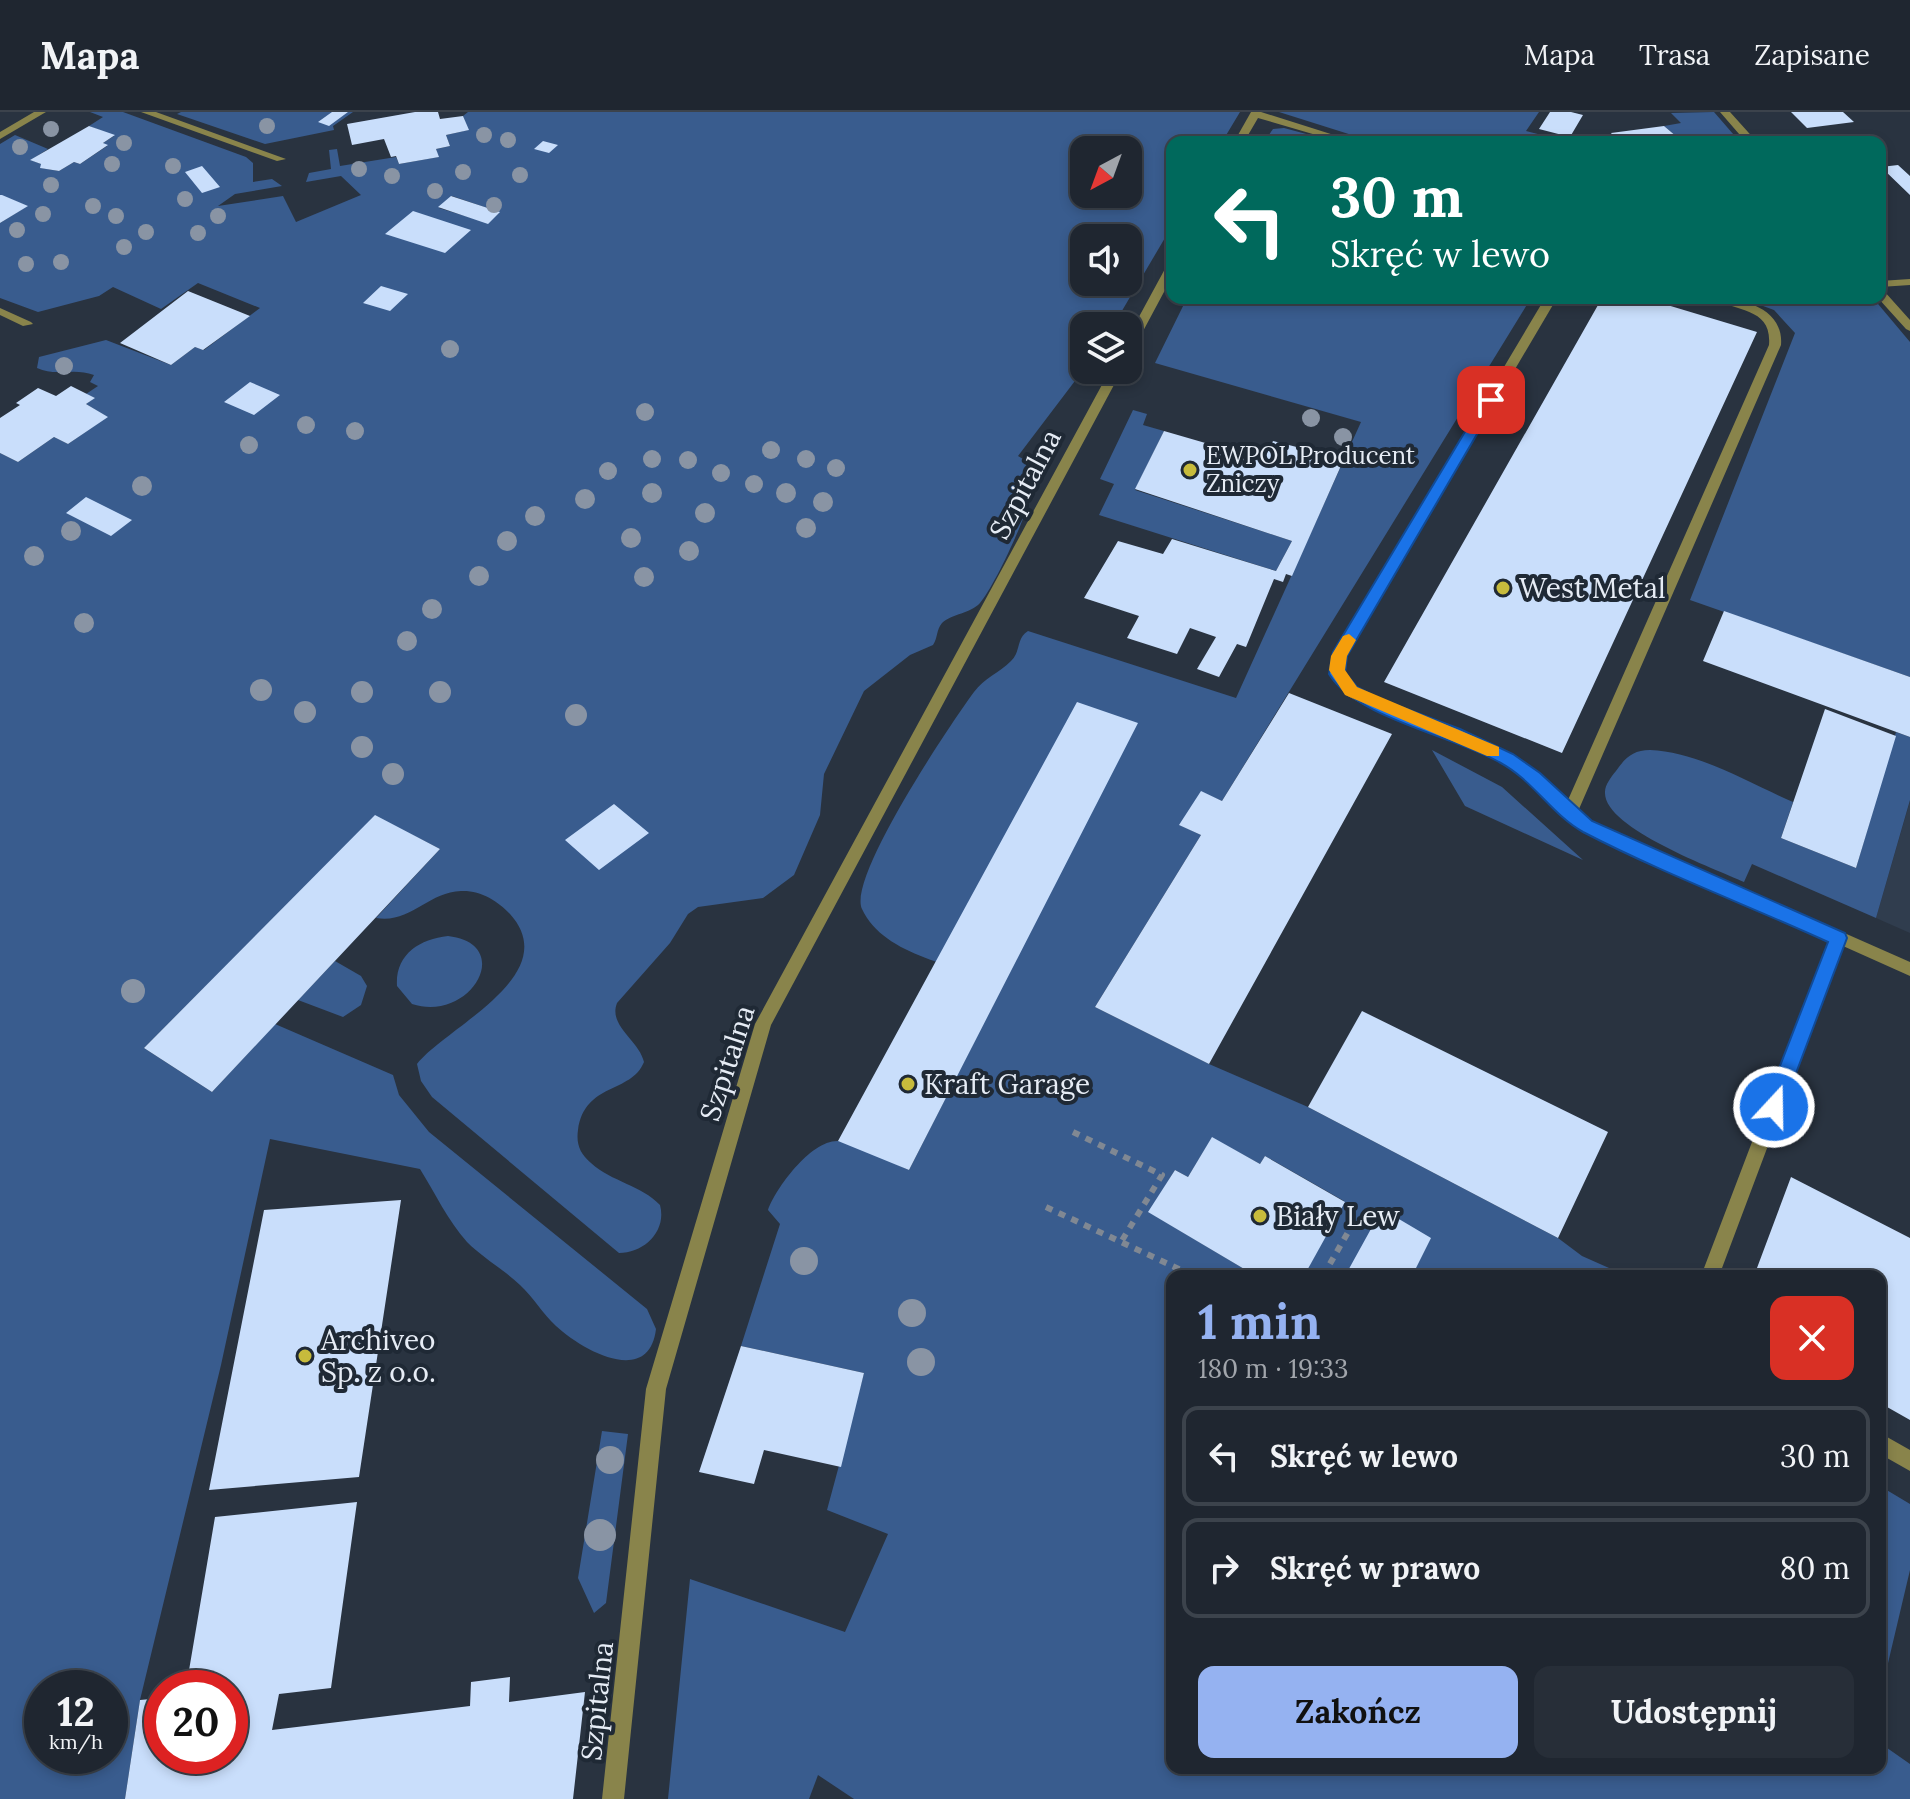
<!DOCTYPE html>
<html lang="pl">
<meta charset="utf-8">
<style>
body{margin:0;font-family:Lora,serif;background:#272e38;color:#f1f3f6;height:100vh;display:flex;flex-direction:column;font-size:30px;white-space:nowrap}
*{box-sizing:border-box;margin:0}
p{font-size:26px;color:#a1a5ab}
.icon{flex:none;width:44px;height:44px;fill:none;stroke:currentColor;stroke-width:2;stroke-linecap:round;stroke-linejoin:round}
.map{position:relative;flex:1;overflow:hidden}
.sheet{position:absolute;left:1166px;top:1158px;width:720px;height:504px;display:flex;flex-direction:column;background:#1f2630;border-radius:16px;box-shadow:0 4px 12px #0003,0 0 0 2px #3c434c}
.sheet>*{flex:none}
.top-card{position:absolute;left:1166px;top:24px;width:720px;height:168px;border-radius:16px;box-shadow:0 4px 12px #0003,0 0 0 2px #3c434c;background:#00695c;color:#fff;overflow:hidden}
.needle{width:52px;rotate:221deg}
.controls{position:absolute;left:1070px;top:24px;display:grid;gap:16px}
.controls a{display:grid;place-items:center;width:72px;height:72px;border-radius:16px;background:#1f2630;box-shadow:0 4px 12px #0003,0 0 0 2px #3c434c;font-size:40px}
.speed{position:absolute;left:24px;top:1558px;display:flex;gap:16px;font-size:40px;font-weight:700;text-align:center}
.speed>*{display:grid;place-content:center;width:104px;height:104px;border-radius:50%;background:#1f2630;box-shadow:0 4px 12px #0003,0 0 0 2px #3c434c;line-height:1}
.speed small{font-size:20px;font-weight:400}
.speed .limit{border:12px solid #d22;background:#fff;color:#111}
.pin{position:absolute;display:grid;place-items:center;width:68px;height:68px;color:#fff;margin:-34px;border-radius:16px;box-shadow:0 4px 12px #0006}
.me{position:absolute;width:88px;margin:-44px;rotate:21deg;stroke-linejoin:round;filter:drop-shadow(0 0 6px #0008)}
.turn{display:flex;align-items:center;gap:28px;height:168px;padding:0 32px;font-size:36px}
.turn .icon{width:104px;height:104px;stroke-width:2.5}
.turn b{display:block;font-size:56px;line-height:68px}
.round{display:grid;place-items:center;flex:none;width:84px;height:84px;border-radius:16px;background:#272e38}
.summary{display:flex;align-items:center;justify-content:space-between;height:136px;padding:0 32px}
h1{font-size:48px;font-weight:700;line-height:60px;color:#95b2f1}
.action{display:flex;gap:16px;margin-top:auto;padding:16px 32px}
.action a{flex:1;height:92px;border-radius:16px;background:#95b2f1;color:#111;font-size:32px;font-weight:700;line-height:92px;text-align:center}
.action a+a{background:#272e38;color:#f1f3f6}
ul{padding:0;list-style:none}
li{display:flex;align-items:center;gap:24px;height:100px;margin:0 16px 12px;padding:0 16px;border:4px solid #3c434c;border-radius:16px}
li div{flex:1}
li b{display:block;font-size:30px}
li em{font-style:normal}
header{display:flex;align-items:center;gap:48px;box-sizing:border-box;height:112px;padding:0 40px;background:#1f2630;border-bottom:2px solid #3c434c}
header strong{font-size:38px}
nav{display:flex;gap:44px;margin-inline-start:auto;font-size:28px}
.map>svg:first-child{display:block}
</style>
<header>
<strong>Mapa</strong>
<nav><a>Mapa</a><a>Trasa</a><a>Zapisane</a></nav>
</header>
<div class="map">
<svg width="1910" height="1687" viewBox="0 0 1910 1687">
<rect width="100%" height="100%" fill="#293340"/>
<path fill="#303d4e" d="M1910 689V821L1876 806Z"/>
<path fill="#395c8e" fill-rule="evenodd" d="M62 0H123L246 45 253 51V70L272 67 282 74 235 82 218 94 283 84 296 110 361 83 341 64 306 70 309 61 331 57 329 38 337 37 340 54 396 45 399 52 438 45 436 37 450 34 446 23 468 18 463 4 468 0H1240L1222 30H1172V114L1113 214H1084V257L1018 344C1024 348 1035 352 1036 360 1038 381 996 473 980 491 970 502 953 501 942 511 936 518 938 526 933 533L910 543 864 579 824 662 820 703 794 763 763 786 698 795 688 802 670 831 617 891C608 914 639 928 644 950 631 982 585 970 578 1018 576 1032 580 1042 591 1051 612 1070 641 1073 660 1093 667 1119 644 1141 619 1141L432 985 421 969 417 952C446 915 565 863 510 802 498 789 480 778 461 779 428 780 410 812 376 806L440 737 375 704 144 936 212 980 275 912 393 963 399 983 429 1020 647 1197 656 1217C649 1275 583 1239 556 1214 543 1202 533 1185 520 1173 503 1157 483 1146 467 1130 448 1109 435 1081 420 1057L270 1027 221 1253 140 1588 125 1687H0V341L18 350 54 325 68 332 107 305 86 292 94 286 86 282 98 274 90 270 94 263C74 255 56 265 37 256L39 245 106 228 171 253 195 235 204 238 260 196 198 171 161 197 113 175 99 184 38 200 0 186V111L27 94 0 83V32L15 23 48 37 31 48 41 52V56L59 59 74 50 80 52 107 34 103 31 114 24 89 14 103 5 90 0ZM1084 38H1128V82H1084ZM452 84 499 100V101L488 111 439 96ZM1084 126H1128V170H1084ZM42 1576H110V1644H42Z
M181 0H353L333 14 334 18 265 32 177 2Z
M1279 0H1539L1526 19 1569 30H1374Z
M1714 0 1740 30H1683L1664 14 1681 11 1671 1Z
M1284 16 1336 30H1264L1273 17Z
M1187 186H1531L1222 689 1201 680 1180 713 1201 723 1095 895 1209 952 1308 995 1558 1126 1582 1144 1627 1164H1304L1344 1089 1265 1044 1260 1052 1212 1026 1188 1065 1175 1058 1149 1100 1256 1164H1172V1656H1880V1631L1910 1652V1687H854L818 1663 809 1687H668L690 1467 845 1520 888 1422 827 1398 864 1261 741 1234 780 1112 768 1098C776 1076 811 1028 838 1029 855 1030 892 1051 909 1058L1003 873C959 852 885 846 862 797 847 766 951 611 974 580 984 566 999 561 1011 549 1021 540 1016 526 1028 519L1236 586 1361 310 1155 251Z
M1741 186H1873L1910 230V565L1690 488 1795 221 1774 198Z
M1133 298 1147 302 1143 313 1164 319 1135 378 1292 429 1276 459 1099 403 1114 372 1100 367Z
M1896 620 1910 625V688L1876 806 1752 752 1744 770C1716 757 1603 716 1605 680 1605 673 1611 665 1616 659 1625 646 1633 638 1650 638 1699 640 1749 671 1793 690L1781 726 1856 756Z
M1432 638 1502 675 1583 748 1465 694Z
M448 824C516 832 471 911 412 892L397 874C395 843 419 827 448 824Z
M335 849 361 864 367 874 361 893 343 905 298 888Z
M602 1319 628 1322 606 1491 594 1501 578 1466Z
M1880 1374 1910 1392V1458L1880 1585Z"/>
<path fill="#c9defb" d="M332 0H348L329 14 318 10Z
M415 0H438L440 7 463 4 469 18 446 23 450 34 436 37 439 45 399 52 396 44 391 45 384 27 352 33 347 12Z
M1550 0H1571L1583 3 1570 25 1539 17Z
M1791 0H1843L1854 10 1807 16Z
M89 14 115 23 103 31 108 33 80 52 74 50 59 59 40 56 41 52 30 48Z
M1664 14 1683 30H1592L1614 25 1611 21Z
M543 29 558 33 549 41 534 37Z
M1898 53 1910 64V83L1881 55Z
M202 54 220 75 202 81 185 60Z
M0 83H2L28 94 0 111Z
M451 84 500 100 488 112 438 95Z
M413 99 471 118 445 141 385 122Z
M381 174 408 182 390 199 363 191Z
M188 179 250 204 203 238 195 235 171 253 120 231Z
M1602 186H1644L1757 220 1562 641 1384 570Z
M250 270 280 283 254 303 224 290Z
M71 274 95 286 86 292 108 305 68 332 54 325 18 350 0 341V306L20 293 16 291 38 276 56 284Z
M1164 319 1264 348 1273 329 1344 347 1292 464 1286 462 1283 470 1274 467 1246 535 1237 532 1219 565 1197 557 1216 525 1190 516 1177 542 1127 526 1139 504 1084 486 1118 429 1163 442 1172 427 1276 459 1292 429 1135 377Z
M86 385 132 408 111 424 66 401Z
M1724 499 1910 565V625L1703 549Z
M1289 581 1392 622 1209 952 1095 895 1201 723 1179 713 1201 679 1222 689Z
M1077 590 1138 611 909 1058 838 1029Z
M1825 597 1896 624 1856 756 1781 726Z
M614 692 649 721 599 758 565 728Z
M375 703 440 737 212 980 144 936Z
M1362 899 1608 1020 1558 1126 1308 995Z
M1212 1025 1260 1052 1265 1044 1345 1090 1304 1164H1256L1148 1100 1175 1058 1188 1065Z
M1791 1065 1910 1126V1308L1880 1291V1164H1754Z
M401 1088 359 1365 209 1378 264 1098Z
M1382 1097 1431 1126 1412 1164H1345Z
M741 1234 864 1261 841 1355 764 1338 754 1372 699 1360Z
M357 1390 331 1576 279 1582 272 1618 470 1594 471 1570 510 1565 509 1590 585 1580 573 1687H125L140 1588 162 1586 159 1618H162V1644H230V1576H186L215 1405Z"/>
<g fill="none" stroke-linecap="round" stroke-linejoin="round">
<path stroke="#808893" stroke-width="6" stroke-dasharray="7 7" stroke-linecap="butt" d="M1073 1020 1162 1063 1121 1130
M1046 1095 1194 1164
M1323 1164 1351 1115"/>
<path fill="#89844b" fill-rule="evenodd" d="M141 0H156L286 47 277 49Z
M1545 186H1557L1346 544V565L1356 575 1376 586 1512 642 1539 661 1568 688 1769 233C1772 195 1737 201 1714 186 1744 186 1784 197 1781 233L1579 697 1591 709 1910 850V864L1843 834 1719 1164H1701L1829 828 1581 717 1565 705 1529 669 1502 650 1366 594 1346 583 1332 566V544Z
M0 196 31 210 33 212 23 214 0 203Z
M1880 1321 1910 1338V1359L1880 1342Z"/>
<path fill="#89844b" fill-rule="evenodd" d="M34 0H46L0 27V20Z
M1251 0H1261L1356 30H1340L1258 6 1244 30H1234Z
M1720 0H1730L1757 30H1746Z
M1172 152V165L1134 236 1128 240V225L1166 155Z
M1910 167V173L1880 175V169Z
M1880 178 1884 179 1910 208V219L1906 217 1878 186Z
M1110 258H1122L771 913 666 1277 624 1687H602L646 1277 755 912Z"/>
</g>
<g fill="#8994a4">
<circle cx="267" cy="14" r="8"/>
<circle cx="51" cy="17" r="8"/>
<circle cx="484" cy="23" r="8"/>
<circle cx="508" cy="28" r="8"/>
<circle cx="124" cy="31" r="8"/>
<circle cx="20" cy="35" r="8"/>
<circle cx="112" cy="52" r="8"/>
<circle cx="173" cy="54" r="8"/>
<circle cx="359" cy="57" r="8"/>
<circle cx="463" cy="60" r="8"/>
<circle cx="520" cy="63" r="8"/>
<circle cx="392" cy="64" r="8"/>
<circle cx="51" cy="73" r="8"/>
<circle cx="435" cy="79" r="8"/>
<circle cx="185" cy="87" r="8"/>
<circle cx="494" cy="93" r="8"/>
<circle cx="93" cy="94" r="8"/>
<circle cx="43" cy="102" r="8"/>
<circle cx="116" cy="104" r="8"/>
<circle cx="218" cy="104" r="8"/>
<circle cx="17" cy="118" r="8"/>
<circle cx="146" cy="120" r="8"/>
<circle cx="198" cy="121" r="8"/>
<circle cx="124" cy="135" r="8"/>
<circle cx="61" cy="150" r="8"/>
<circle cx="26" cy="152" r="8"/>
<circle cx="450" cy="237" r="9"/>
<circle cx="64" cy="254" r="9"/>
<circle cx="645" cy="300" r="9"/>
<circle cx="1311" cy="306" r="9"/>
<circle cx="306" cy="313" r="9"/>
<circle cx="355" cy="319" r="9"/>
<circle cx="1343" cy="325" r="9"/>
<circle cx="249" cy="333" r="9"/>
<circle cx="771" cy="338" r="9"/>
<circle cx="652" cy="347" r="9"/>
<circle cx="806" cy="347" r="9"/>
<circle cx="688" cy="348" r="9"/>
<circle cx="836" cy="356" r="9"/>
<circle cx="608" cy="359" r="9"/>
<circle cx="721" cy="361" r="9"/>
<circle cx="754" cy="372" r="9"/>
<circle cx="142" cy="374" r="10"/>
<circle cx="652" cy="381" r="10"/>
<circle cx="786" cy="381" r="10"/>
<circle cx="585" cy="387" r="10"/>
<circle cx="823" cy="390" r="10"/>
<circle cx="705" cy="401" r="10"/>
<circle cx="535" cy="404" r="10"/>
<circle cx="806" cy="416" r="10"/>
<circle cx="71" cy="419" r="10"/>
<circle cx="631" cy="426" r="10"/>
<circle cx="507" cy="429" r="10"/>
<circle cx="689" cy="439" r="10"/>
<circle cx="34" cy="444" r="10"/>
<circle cx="479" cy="464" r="10"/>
<circle cx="644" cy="465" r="10"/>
<circle cx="432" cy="497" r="10"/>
<circle cx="84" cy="511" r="10"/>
<circle cx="407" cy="529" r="10"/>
<circle cx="261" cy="578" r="11"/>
<circle cx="362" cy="580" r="11"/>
<circle cx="440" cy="580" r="11"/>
<circle cx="305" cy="600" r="11"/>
<circle cx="576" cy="603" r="11"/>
<circle cx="362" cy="635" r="11"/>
<circle cx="393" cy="662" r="11"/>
<circle cx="133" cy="879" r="12"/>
<circle cx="804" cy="1149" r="14"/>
<circle cx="912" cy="1201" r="14"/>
<circle cx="921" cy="1250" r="14"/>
<circle cx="610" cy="1348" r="14"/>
<circle cx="600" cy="1423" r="16"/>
</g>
<path fill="#1a73e8" stroke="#114b97" stroke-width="2" d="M1491 284 1497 288 1347 544 1345 561 1357 575 1377 586 1460 617 1513 642 1540 661 1592 709 1845 821 1847 826 1781 1001 1774 1004 1764 995 1828 830C1747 793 1662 761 1583 720 1552 703 1532 667 1499 650 1453 624 1355 605 1329 562L1333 540 1484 288Z"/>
<path fill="#f59e0b" d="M1349 522 1356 528 1347 544 1345 558 1357 575 1499 635V644H1487L1345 583 1329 558 1331 544 1343 524Z"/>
<g fill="#c7bb3c" stroke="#1f2935" stroke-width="3">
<circle cx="1190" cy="358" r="8"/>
<circle cx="1503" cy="476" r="8"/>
<circle cx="908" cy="972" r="8"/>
<circle cx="1260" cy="1104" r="8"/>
<circle cx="305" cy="1244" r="8"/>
</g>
<g text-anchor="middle" stroke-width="8" stroke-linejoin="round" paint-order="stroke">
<g font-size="24" fill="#e6ecf5" stroke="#1f2935" text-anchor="start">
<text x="1206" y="352">EWPOL Producent<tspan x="1206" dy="28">Zniczy</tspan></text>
</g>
<g font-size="28" fill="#e6ecf5" stroke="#1f2935">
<text transform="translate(1025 372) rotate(-62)" y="10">Szpitalna</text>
<text transform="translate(727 951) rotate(-72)" y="10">Szpitalna</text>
<text transform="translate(597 1589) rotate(-84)" y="10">Szpitalna</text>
</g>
<g font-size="28" fill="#e6ecf5" stroke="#1f2935" text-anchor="start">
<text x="1519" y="486">West Metal</text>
<text x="924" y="982">Kraft Garage</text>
<text x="1276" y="1114">Biały Lew</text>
<text x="321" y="1238">Archiveo<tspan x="321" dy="32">Sp. z o.o.</tspan></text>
</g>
</g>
</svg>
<div class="controls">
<a><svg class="needle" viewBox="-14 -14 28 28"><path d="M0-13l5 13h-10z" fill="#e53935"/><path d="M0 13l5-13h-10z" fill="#a1a5ab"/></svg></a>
<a><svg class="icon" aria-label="sound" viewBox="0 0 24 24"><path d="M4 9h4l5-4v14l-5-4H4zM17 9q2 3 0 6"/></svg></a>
<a><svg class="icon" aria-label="layers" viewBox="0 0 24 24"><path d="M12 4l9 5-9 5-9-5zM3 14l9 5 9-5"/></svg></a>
</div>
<div class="speed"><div>12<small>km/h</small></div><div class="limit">20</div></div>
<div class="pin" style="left:1491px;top:288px;background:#d93025"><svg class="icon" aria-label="arrive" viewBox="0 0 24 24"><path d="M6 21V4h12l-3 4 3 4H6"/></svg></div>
<svg class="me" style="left:1774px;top:995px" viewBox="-20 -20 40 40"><circle r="17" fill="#1a73e8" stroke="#fff" stroke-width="3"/><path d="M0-11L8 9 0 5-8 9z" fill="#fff"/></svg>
<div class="top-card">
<div class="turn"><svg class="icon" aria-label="left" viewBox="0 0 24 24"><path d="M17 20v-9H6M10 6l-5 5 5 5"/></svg><div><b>30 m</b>Skręć w lewo</div></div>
</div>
<section class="sheet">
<div class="summary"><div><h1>1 min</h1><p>180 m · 19:33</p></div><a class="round" style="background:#d93025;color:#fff"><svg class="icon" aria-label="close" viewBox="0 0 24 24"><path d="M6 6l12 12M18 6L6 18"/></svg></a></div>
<ul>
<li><svg class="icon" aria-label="left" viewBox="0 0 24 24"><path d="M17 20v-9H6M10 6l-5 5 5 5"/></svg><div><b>Skręć w lewo</b></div><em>30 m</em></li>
<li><svg class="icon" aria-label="right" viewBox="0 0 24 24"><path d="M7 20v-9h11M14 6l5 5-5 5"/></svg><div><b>Skręć w prawo</b></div><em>80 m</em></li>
</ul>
<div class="action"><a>Zakończ</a><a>Udostępnij</a></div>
</section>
</div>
